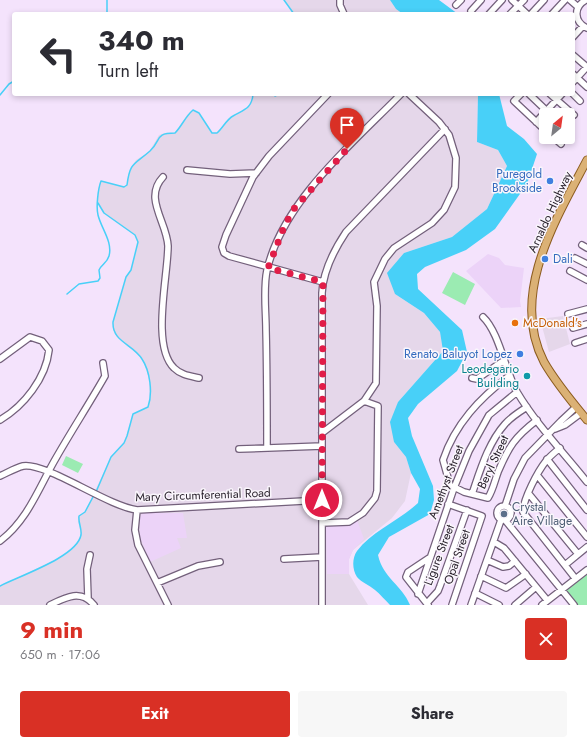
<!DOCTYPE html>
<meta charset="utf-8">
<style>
body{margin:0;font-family:Jost,sans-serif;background:#f7f7f7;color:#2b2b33;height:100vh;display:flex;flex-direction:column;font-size:15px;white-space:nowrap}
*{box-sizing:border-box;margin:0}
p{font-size:13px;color:#7c7c81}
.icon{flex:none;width:22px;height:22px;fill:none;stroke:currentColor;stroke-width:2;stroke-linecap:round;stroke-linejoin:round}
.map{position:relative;height:605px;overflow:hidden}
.drawer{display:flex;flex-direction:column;background:#fff;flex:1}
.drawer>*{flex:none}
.guide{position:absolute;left:12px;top:12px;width:563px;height:84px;border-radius:4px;box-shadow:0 2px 6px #0003;background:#fff;color:#2b2b33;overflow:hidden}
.needle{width:26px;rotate:29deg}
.fabs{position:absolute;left:539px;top:108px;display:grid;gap:8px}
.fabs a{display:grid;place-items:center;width:36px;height:36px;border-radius:4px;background:#fff;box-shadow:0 2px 6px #0003;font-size:20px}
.pin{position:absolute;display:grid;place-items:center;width:34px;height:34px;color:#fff;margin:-41px -17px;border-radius:50% 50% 50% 0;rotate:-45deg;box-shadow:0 0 4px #0007}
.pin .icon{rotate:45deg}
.me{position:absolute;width:44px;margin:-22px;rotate:0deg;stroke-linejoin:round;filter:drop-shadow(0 0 3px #0008)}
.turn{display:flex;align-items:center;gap:14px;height:84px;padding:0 20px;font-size:18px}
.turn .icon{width:52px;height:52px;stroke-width:2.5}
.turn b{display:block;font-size:28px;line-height:34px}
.round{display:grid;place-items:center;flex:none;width:42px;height:42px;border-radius:4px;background:#f7f7f7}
.headline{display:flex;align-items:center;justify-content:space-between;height:68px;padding:0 20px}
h1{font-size:24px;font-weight:700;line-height:30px;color:#d93025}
.button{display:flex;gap:8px;margin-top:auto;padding:8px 20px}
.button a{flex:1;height:46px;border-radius:4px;background:#d93025;color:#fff;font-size:16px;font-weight:700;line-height:46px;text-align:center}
.button a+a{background:#f7f7f7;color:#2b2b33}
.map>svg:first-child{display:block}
</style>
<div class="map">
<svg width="587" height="605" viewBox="0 0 587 605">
<rect width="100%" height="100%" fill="#f4e3fc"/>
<path fill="#e5d7ea" d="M284 0H390L396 9 403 14H294Z
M253 94H272L275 96 279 94H478L477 142 498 150 507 166 487 209 452 237 404 253 395 294 424 313 440 332 443 351 398 402 394 442 406 457 411 473 405 501 392 518 353 550 349 559V574L368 605H0V586L65 555 76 545 81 535 78 521 79 516 85 512 111 457 124 443 133 414 148 407 150 401 149 379 143 359 117 337 113 330V322L126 277 131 270 138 242 135 235 104 213 98 203V190L101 181 125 187 127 185 129 172 136 160 149 152 159 135 165 133H175L187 115 193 110 199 113 212 133H217L232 116 247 109 253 100Z
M563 316 570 344 549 352 540 319Z"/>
<path fill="#ecd3f8" d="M488 254 499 258 505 265 524 268 520 301 521 307 501 308 466 271Z
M142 513H183L187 538H177L181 548 150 562 140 537V517Z
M357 520 364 539 353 550 349 559V574H327L326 527 328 525Z"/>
<path fill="#9bebb2" d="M453 272 475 284 465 305 442 293Z
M66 456 83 464 78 473 62 465Z
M587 573V605H577L565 590Z"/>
<path fill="#48d0f8" d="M390 0H439L458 14H403L396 9Z
M478 94H499L507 126 524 139 537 154 527 184 495 229 466 250 425 267 417 274 418 289 462 330 467 352 457 371 418 404 408 418 412 436 433 486 434 500 430 514 389 537 378 555C383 578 402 585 410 605H390C385 600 380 594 375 590 369 585 361 582 357 577 352 569 352 558 357 551 372 531 400 520 418 503L420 489 411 473 406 457 394 442 390 422 398 402 443 351 440 332 424 313 395 294 387 273 404 253 452 237 487 209 507 166 498 150 477 142Z"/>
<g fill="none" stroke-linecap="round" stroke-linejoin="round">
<path stroke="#48d0f8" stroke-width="1.5" d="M107 0V14
M284 0 294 14
M272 94 275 96 279 94
M0 95 9 84 14 81
M67 294 79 284 98 281 100 278 99 270C102 264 107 263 109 256 113 242 101 228 98 215 96 207 98 189 101 181L124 187 127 185C130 162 134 165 150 151 162 140 154 133 175 133 182 126 185 117 193 110L199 113 212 133H217C222 129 227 119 233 116 243 110 252 109 253 94
M96 492 111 457 124 443 127 436 133 414 148 407C153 393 150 371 142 359 133 344 112 342 113 322L126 277 131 270 138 242 135 235 104 213 98 203
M0 586C19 576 77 557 81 535 82 528 78 523 79 516L85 512 94 495"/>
<g stroke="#73607b" stroke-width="8">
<path id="minor" d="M340 0V5L344 14
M512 0 527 14
M570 0 578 7
M586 0C573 7 574 22 587 28
M456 5 461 0
M471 11 481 0
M489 14 502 0
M510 14 524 0
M531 14 544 0
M552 14 565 0
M573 37 583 26
M573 55 587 67
M573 74 587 87
M573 82 587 67
M521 94 514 101 546 131
M529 94 551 115
M550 94 574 115
M573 94 580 101
M536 122 562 94
M553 137 561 144
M187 170 230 174 256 173
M163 177C143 198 167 222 168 246 168 276 151 346 174 368 181 375 190 376 199 378
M582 245 587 248
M575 258 587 264
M570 271 587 280
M323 282 229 256 224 253 222 247 226 235 253 177 269 156 328 94
M568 314 587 309
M483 317C499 332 505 370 517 392 536 424 564 453 587 482
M573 328 587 324
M575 343 587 339
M0 359 30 337 42 341 49 350C46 378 24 406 0 420
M509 376C480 398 455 424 443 460L450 485 464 492 488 498C493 490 495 480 498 472 509 446 515 437 537 420
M472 378 477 379 503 361
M555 429 565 425 581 413
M322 433 364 401 376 383 377 306 374 282 385 259 394 248 432 223 444 210 455 187 456 158 449 135 439 122 409 94
M267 448C267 409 267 370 266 330 266 311 263 289 267 270 283 201 353 143 401 94
M560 448C555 452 550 456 546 461 538 471 523 499 523 512L575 578
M239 449 322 446
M547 459 587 510
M537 475 587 537
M0 476C7 473 15 468 23 466 46 462 107 506 137 510L322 500
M472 494C480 471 488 443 505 424 511 417 519 412 527 407
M529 494 578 554
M448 504 482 516 452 605
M497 513a7 7 0 1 1 14 0a7 7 0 1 1-14 0Z
M505 506 514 479 525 458 561 421 576 407
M137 510 135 530 138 545 168 605
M505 520 574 605
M322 523 349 522 363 513 375 498 377 491 378 406 364 401
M0 541C28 520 39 487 56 458 72 430 89 404 105 376L103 363
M494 542 504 548 547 600
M284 559 322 557
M487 560 503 567 509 566 515 561
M565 565 587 547
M481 576 506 588 526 574
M157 583 198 566 220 562
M475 593 499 605
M418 594 454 488 469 451 489 415 517 392
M88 598 87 569 90 555
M427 603 438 591 440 586 467 510
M50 605C66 597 81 589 94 605
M322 605V293C323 271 334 250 346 232L445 129
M428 605 406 577 408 572 429 558
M471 605 501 520
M515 605 536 587
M542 605 587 570"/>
</g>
<g stroke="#8c5c1f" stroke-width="9">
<path id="major" d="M587 160C556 219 509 295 544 362 556 383 572 402 587 420"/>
</g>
<use href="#minor" stroke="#fff" stroke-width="5.5"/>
<use href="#major" stroke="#dbb175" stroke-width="7"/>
</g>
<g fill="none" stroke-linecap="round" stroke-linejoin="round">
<path stroke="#e11d48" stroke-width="7" stroke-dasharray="0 12.6" d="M322 500 323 282 268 268 284 227 293 210 347 149"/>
</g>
<g fill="#3f7fe0" stroke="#faf6fc" stroke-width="1.5">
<circle cx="550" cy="181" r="4"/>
<circle cx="545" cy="259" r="4"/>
<circle cx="520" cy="354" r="4"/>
</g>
<circle fill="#e8710a" stroke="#faf6fc" stroke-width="1.5" cx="515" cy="323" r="4"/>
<circle fill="#0f9aa8" stroke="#faf6fc" stroke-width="1.5" cx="527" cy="376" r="4"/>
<circle fill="#5c6f8a" stroke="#faf6fc" stroke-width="1.5" cx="504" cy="514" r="4"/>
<g text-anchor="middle" stroke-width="3" stroke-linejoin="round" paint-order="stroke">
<g font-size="12" fill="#366cbe" stroke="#faf6fc" text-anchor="end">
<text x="542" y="178">Puregold<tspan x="542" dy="14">Brookside</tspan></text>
<text x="553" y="263" text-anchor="start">Dali</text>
<text x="512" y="358">Renato Baluyot Lopez</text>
</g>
<g font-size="12" fill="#261e29" stroke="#faf6fc">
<text transform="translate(550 212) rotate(-65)" y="4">Arnaldo Highway</text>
<text transform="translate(493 462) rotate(-65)" y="4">Beryl Street</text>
<text transform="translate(446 482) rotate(-69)" y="4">Amethyst Street</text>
<text transform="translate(203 495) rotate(-2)" y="4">Mary Circumferential Road</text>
<text transform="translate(439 555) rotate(-69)" y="4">Ligure Street</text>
<text transform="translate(457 557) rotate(-71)" y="4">Opal Street</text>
</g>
<g font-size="12" fill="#c56008" stroke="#faf6fc" text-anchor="start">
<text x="523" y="327">McDonald's</text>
</g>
<g font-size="12" fill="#0d838f" stroke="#faf6fc" text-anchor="end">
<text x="519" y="373">Leodegario<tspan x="519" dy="14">Building</tspan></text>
</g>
<g font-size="12" fill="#4e5e75" stroke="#faf6fc" text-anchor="start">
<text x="512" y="511">Crystal<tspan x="512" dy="14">Aire Village</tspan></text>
</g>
</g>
</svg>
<div class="fabs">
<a><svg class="needle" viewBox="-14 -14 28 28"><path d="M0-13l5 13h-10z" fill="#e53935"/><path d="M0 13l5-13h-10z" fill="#7c7c81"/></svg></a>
</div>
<div class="pin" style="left:347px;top:149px;background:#d93025"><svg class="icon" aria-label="arrive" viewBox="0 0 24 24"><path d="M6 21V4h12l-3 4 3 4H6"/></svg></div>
<svg class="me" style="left:322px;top:500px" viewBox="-20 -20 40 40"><circle r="17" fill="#e11d48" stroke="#fff" stroke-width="3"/><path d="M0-11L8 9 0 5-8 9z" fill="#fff"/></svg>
<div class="guide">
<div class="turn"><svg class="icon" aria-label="left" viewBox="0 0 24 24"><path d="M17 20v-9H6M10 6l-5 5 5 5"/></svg><div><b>340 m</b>Turn left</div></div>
</div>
</div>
<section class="drawer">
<div class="headline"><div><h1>9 min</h1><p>650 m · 17:06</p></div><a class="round" style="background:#d93025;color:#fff"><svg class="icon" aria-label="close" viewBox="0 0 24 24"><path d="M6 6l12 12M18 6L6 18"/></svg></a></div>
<div class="button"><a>Exit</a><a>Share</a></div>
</section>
